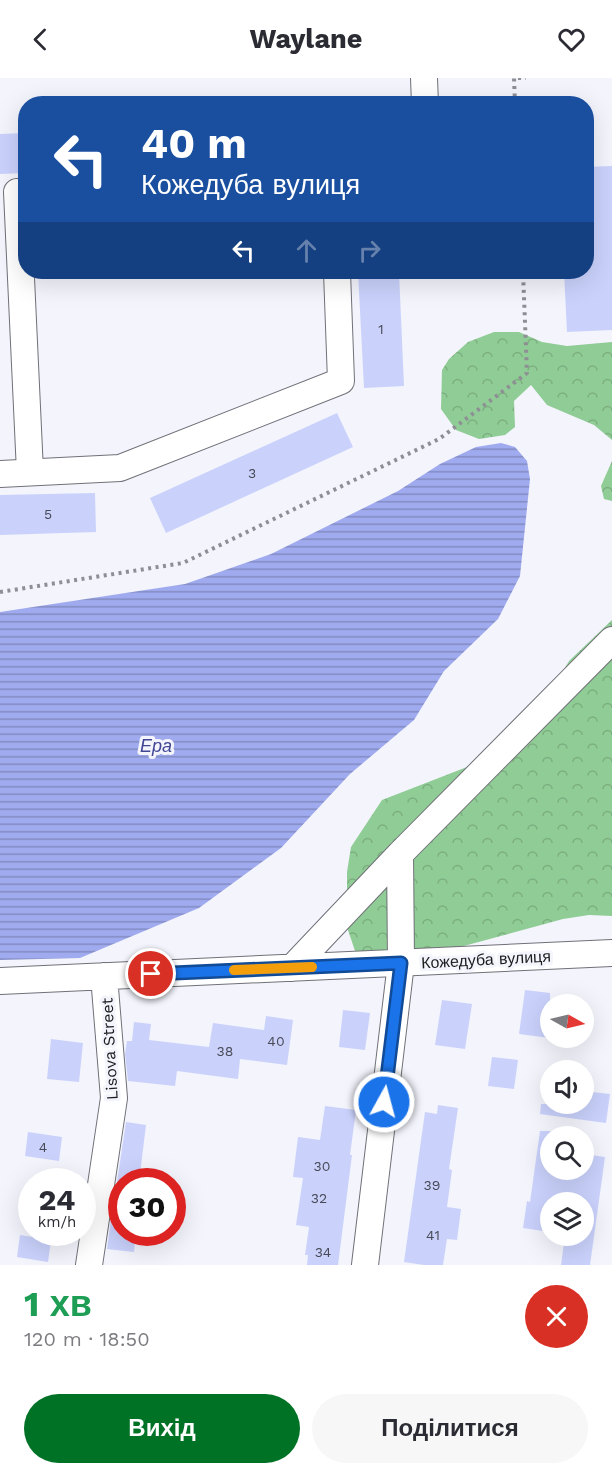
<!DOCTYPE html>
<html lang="uk">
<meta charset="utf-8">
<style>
body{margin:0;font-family:"Work Sans",sans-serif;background:#f7f7f7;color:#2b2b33;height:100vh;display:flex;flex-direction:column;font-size:22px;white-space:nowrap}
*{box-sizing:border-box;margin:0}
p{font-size:20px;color:#7c7c81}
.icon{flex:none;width:33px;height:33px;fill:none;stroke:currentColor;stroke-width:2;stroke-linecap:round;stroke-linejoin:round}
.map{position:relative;height:1187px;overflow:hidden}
.panel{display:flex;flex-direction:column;background:#fff;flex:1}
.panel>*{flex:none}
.top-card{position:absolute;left:18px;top:18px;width:576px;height:183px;border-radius:24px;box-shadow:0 6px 24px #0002;background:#1a4fa0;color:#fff;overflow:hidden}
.needle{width:39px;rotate:98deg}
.tools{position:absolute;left:540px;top:916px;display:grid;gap:12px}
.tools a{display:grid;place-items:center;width:54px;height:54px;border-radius:50%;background:#fff;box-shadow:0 6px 24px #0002;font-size:30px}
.speed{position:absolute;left:18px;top:1090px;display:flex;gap:12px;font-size:30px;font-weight:700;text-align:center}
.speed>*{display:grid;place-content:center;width:78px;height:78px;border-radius:50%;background:#fff;box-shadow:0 6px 24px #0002;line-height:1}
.speed small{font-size:15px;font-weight:400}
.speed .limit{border:9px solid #d22;background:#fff;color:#111}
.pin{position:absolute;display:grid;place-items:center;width:51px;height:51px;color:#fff;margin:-26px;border:3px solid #fff;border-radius:50%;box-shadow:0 2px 6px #0007}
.me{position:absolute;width:66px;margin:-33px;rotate:7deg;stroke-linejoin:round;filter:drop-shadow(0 0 4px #0008)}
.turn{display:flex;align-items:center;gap:21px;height:126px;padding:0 24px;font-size:27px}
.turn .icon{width:78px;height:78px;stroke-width:2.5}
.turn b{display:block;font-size:42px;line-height:51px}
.lanes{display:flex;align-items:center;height:57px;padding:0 24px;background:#0003;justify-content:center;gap:30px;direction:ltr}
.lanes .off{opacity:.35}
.round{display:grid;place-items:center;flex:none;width:63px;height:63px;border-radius:32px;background:#f7f7f7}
.head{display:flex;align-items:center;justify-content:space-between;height:102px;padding:0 24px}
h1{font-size:36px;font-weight:700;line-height:45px;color:#1e9e55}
.action{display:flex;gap:12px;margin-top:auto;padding:12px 24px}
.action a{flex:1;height:69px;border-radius:36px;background:#007225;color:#fff;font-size:24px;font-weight:700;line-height:69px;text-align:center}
.action a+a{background:#f7f7f7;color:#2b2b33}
header{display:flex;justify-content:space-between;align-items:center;height:78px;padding:0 24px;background:#fff;font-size:27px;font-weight:700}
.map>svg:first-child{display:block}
</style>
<header><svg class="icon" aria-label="back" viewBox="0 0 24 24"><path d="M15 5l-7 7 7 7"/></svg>Waylane<svg class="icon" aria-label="heart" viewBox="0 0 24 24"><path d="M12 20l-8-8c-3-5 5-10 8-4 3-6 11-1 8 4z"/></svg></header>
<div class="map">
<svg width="612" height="1187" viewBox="0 0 612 1187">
<defs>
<pattern id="forest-crowns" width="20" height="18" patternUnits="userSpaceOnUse" patternTransform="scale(1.5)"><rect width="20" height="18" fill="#90cc95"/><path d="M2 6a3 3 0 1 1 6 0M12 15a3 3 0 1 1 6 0" fill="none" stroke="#7caf80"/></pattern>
<pattern id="water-rules" width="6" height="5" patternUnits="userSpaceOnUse" patternTransform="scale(1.5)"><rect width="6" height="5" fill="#a0abef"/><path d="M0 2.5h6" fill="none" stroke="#828bc1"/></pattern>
</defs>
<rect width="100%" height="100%" fill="#f3f4fc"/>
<path fill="url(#forest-crowns)" d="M494 254H519L542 264 567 268 612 264V362L594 347 547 327 531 307 514 323 515 349 505 357 479 361 456 352 441 331 442 292 449 281 468 264Z
M612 383V423L604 421 601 408Z
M612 542V838L589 837 563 841 401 885 376 886 355 873 347 849V794L351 769 382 722 485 682 528 653 569 583Z"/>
<path fill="url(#water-rules)" d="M501 365 515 369 527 383 530 401 520 498 498 541 444 593 414 642 350 696 281 770 199 830 80 880 0 882V534L185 506 271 476 398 413 440 386 476 369Z"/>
<path fill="#cad2fc" d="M26 55V95L0 96V56Z
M612 88V252L567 254 564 194H586V89Z
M358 194H399L404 308 364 310Z
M337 335 353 369 166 455 150 420Z
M95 415 96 454 0 457V417Z
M525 912 550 915V960L519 956Z
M442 922 472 926 465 971 435 967Z
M343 932 370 935 365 972 339 969Z
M266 938 293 942 287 987 240 981 238 1001 177 993 175 1008 128 1003 125 976 127 963H132L134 944 151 946 149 962 209 969 213 945 264 952Z
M51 961 83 965 79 1004 47 1001Z
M492 979 518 982 514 1011 488 1008Z
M584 1013 610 1016 606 1045 540 1036 541 1026H584Z
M438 1027 458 1030 449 1091 452 1092 447 1129 461 1131 457 1162 447 1161 443 1187H424L404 1184 425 1034 437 1036Z
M325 1028 356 1032 350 1077H352L338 1187H307L308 1177H305L309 1149 296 1147 303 1100 293 1099 298 1059 320 1062Z
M126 1044 146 1047 139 1104H117Z
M540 1053H550V1092H584V1076L605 1079 590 1187H561L565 1158H584V1125H550V1154L523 1150 527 1123 530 1124Z
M28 1054 62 1059 59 1083 25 1078Z
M114 1120H122V1155H136L134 1174 107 1171Z
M20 1157 51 1162 48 1184 17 1179Z"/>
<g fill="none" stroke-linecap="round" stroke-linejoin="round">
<g stroke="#707178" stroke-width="28">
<path id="minor" d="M424 0 425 26
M17 114 30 394
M0 396 120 390 341 303 337 194
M292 890 400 776 612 562
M0 903 612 875
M89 1187 114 1020 104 898
M365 1187 401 885 400 776"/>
</g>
<path stroke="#8e8f94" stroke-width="4" stroke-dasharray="3 4.5" stroke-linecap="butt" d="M515 26 514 0H526
M0 514 183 485 439 361 527 295 523 194"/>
<use href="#minor" stroke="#fff" stroke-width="26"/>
</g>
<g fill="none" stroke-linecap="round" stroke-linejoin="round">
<g stroke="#114b97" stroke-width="15">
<path id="route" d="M151 896 401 885 384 1024"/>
</g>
<use href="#route" stroke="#1a73e8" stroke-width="10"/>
<path stroke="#f59e0b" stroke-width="10" d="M234 892 312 889"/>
</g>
<g text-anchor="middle" stroke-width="6" stroke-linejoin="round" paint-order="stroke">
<g font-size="14" fill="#484a57">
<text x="381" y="256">1</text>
<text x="252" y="400">3</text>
<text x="48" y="441">5</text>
<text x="276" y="968">40</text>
<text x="225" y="978">38</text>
<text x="43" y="1074">4</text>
<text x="322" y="1093">30</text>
<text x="432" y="1112">39</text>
<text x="319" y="1125">32</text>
<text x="433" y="1162">41</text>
<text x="323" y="1179">34</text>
</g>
<g font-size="16" fill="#1d1d20" stroke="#f3f4fc">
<text transform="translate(486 881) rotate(-3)" y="6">Кожедуба вулиця</text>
<text transform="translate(109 971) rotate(-93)" y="6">Lisova Street</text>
</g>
<g font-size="18" font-style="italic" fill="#414695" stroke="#f3f4fc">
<text x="156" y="674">Ера</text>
</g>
</g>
</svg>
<div class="tools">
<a><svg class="needle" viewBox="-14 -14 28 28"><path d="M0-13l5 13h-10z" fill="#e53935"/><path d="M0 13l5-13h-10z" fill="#7c7c81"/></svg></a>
<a><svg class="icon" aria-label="sound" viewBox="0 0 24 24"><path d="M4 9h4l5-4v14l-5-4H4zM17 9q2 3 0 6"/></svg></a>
<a><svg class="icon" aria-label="search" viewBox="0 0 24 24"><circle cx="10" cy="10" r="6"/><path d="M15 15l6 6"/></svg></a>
<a><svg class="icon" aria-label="layers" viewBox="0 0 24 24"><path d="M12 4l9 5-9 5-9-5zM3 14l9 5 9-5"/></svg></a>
</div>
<div class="speed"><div>24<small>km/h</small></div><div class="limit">30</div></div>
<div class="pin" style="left:151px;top:896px;background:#d93025"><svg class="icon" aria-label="arrive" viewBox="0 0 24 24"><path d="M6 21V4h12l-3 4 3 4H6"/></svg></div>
<svg class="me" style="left:384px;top:1024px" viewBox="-20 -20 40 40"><circle r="17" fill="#1a73e8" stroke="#fff" stroke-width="3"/><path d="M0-11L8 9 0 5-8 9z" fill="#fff"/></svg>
<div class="top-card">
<div class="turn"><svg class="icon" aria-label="left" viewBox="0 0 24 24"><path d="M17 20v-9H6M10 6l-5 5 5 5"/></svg><div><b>40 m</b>Кожедуба вулиця</div></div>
<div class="lanes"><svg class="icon" aria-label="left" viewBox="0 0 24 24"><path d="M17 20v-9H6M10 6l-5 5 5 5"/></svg><svg class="icon off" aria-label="ahead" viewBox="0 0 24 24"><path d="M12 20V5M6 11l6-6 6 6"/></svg><svg class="icon off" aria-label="right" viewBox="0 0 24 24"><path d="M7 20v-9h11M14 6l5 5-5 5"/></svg></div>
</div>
</div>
<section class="panel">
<div class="head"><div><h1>1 хв</h1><p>120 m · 18:50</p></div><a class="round" style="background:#d93025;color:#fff"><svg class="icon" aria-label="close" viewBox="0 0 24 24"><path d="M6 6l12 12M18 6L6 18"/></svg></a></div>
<div class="action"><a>Вихід</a><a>Поділитися</a></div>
</section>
